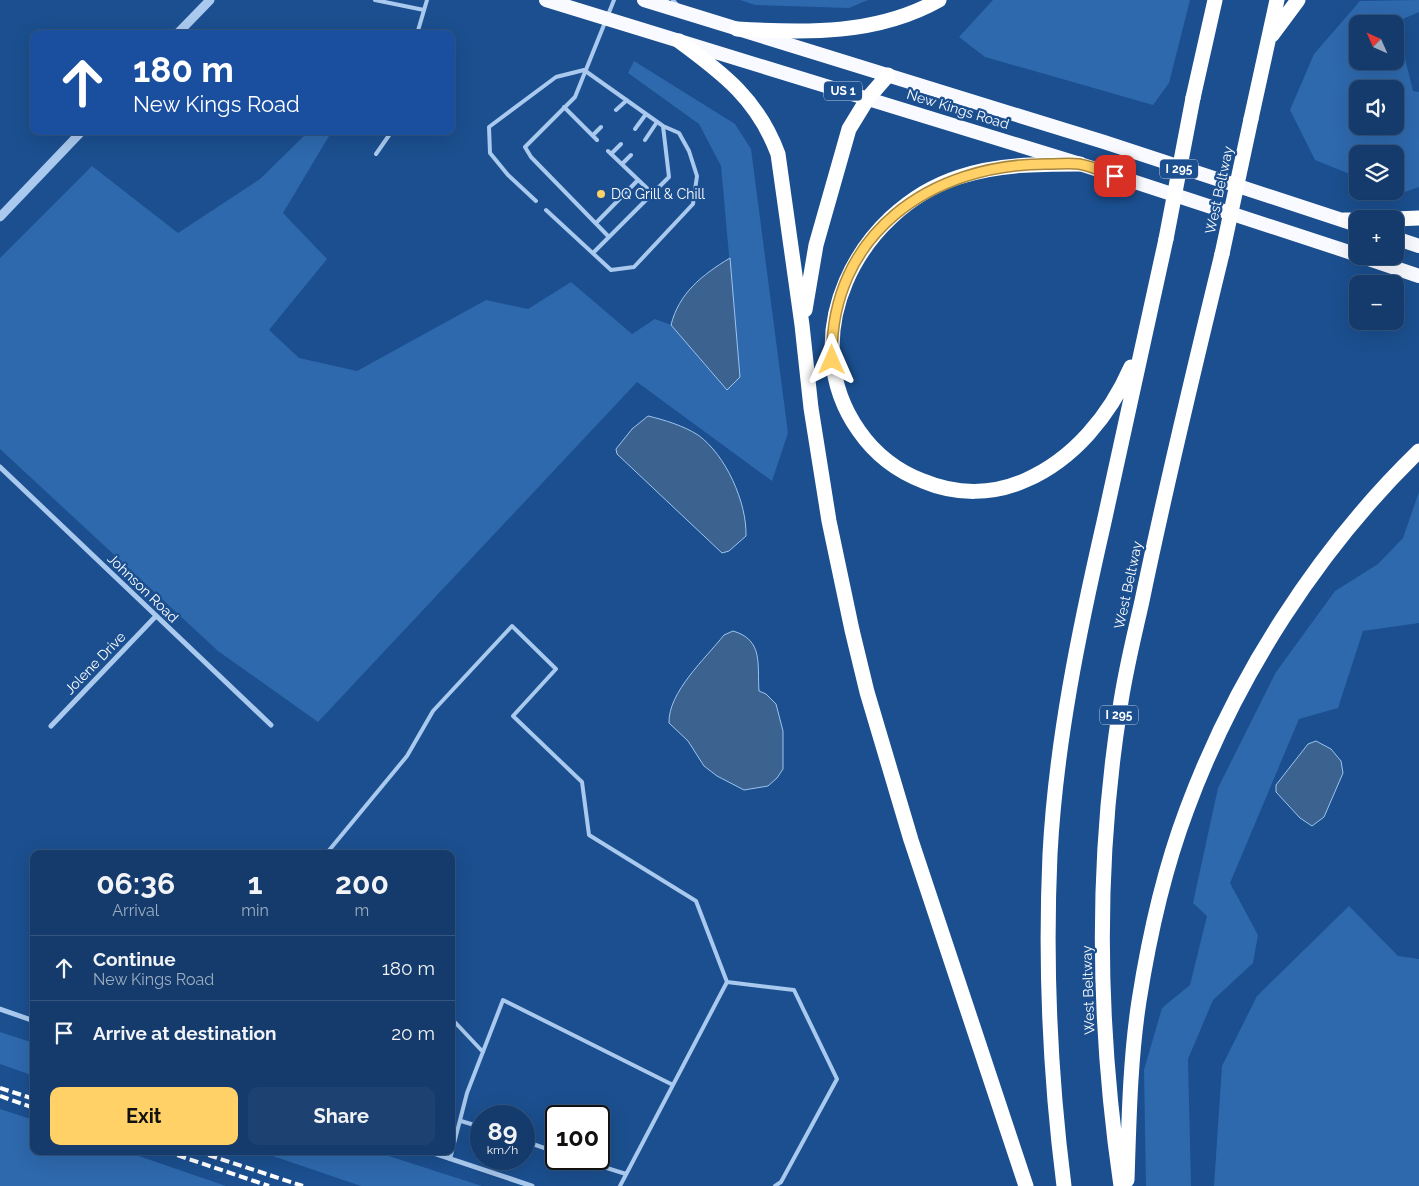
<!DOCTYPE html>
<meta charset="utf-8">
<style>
body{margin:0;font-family:Raleway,sans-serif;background:#1d4271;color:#f1f3f6;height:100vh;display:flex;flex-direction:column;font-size:19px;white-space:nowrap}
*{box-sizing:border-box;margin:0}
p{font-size:16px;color:#9dadc1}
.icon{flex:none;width:28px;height:28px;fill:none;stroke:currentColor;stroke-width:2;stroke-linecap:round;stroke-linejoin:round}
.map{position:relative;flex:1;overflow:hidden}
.side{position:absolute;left:30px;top:850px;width:425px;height:305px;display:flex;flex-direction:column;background:#143b6b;border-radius:10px;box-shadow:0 5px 20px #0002,0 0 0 1px #33557e}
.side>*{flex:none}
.hud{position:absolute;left:30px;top:30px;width:425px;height:105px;border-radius:10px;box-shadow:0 5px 20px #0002,0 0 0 1px #33557e;background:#1a4fa0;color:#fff;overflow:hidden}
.needle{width:32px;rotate:315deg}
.controls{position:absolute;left:1349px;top:15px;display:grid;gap:10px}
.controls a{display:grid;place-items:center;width:55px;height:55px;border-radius:10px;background:#143b6b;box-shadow:0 5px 20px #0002,0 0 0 1px #33557e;font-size:25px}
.speed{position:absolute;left:470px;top:1105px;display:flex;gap:10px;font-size:25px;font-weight:700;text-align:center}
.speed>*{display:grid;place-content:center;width:65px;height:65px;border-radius:50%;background:#143b6b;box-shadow:0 5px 20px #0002,0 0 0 1px #33557e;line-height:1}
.speed small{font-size:12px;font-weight:400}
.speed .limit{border:2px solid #111;border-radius:8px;background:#fff;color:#111}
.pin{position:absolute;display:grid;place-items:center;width:42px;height:42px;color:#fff;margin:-21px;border-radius:10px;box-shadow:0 2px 8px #0006}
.me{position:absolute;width:55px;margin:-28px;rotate:0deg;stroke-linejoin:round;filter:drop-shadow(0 0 4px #0008)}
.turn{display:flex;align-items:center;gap:18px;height:105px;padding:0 20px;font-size:22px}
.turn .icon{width:65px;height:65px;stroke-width:2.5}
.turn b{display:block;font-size:35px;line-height:42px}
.eta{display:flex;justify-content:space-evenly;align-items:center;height:85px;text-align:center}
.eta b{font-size:30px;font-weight:700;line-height:35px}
.action{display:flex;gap:10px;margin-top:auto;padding:10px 20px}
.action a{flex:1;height:58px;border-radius:10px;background:#ffd166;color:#111;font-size:20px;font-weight:700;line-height:58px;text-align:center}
.action a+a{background:#1d4271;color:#f1f3f6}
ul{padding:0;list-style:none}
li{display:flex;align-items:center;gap:15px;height:65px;padding:0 20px;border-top:1px solid #33557e}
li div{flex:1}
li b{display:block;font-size:19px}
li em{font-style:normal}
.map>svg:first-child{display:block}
</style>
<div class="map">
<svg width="1419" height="1186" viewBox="0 0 1419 1186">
<rect width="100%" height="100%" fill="#1b4f8f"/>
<path fill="#2e69ad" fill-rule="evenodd" d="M740 0H868L849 8 755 5Z
M993 0H1190L1169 83 1153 105 985 57 959 37Z
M1419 0V12L1396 22 1413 91 1419 92V187L1399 194 1393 191H1395V154H1358L1357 177 1315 160 1290 110 1314 54 1360 1ZM1358 24H1395V61H1358ZM1358 89H1395V126H1358Z
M634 61 735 124 751 149 788 433 772 481 637 382 318 722 218 651 0 449V258L92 166 178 233 260 179 309 131H322L329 136 283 213 327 259 269 330 299 358 357 371 486 300 528 309 571 282 632 334 655 319 671 325 727 390 740 377 721 166 699 124 628 73Z
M1419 492V623L1363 631 1338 708 1299 719 1230 883 1258 935 1253 963 1213 1000 1188 1059 1191 1186H1146L1144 1070 1162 1008 1190 985 1207 916 1193 903 1218 788 1276 672 1335 591 1378 564 1403 538Z
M1349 906 1398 956 1419 959V1186H1214L1222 1066 1257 996Z
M0 1032 34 1043V1076L0 1064Z
M0 1109 34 1120V1151H124L226 1186H0Z
M258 1151H373L482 1186H361Z"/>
<path fill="#3c6290" stroke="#9cc4f0" d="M730 258 740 377 727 390 671 325C679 293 702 275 730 258Z
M648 416C665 420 684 426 698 435 726 455 747 503 746 536L729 551 722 553 617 454 616 449 632 429Z
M733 631C764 640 757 665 759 691L766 694 776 704 783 731V769L777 778 768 786 744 790 717 776 704 766 688 741 669 723C668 692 706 658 724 635Z
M1316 741 1331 749 1341 761 1343 773 1324 817 1312 826 1300 818 1276 792V785L1308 744Z"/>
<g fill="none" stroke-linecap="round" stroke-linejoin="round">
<path stroke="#a9c9ee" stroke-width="4" d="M375 0 424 10
M673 0 678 6
M417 34 427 0
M564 107 597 140
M616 110 627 100
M635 129 646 114
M593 135 601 127
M645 140 657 122
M608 151 652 193
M376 154 392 131
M611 154 621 144
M622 164 631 155
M536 201 508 175 490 153 489 127 556 77 584 70 663 126 669 177 593 253
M546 210 611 270 634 267 693 204 697 176 689 151 679 133 663 126
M596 223 638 180
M609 237 531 157 525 147 575 97 614 0
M326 854 407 756 433 711 512 626 556 669 513 716 582 782 589 835 696 901 727 982
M451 1018 483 1052
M461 1121 481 1127
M524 1141 556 1152
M450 1159 467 1093 503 1000 673 1085
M578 1159 626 1174
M620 1186 727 982 794 990 837 1079 781 1182 775 1186"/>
<path stroke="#a9c9ee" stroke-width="5" d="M0 467 271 725
M51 726 156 616
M0 1009 34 1021
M427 1151 532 1186"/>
<path stroke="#a9c9ee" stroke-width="9" d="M177 34 210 0
M0 217 82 131"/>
<path stroke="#f8faff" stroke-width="14" d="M546 0 1080 164 1358 255
M644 0 1104 142 1354 224
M1395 238 1419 246
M1360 256 1419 276"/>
<path stroke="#fff" stroke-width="15" d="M737 29C806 33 877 35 939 0
M1272 35 1298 0
M679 41C724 74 758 100 778 154L802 325 811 408 829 521 852 630 867 692 911 840 1026 1186
M1193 98 1215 0
M1251 119 1277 0
M1080 164C1039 164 998 164 959 177 857 210 793 338 859 431 875 454 897 471 923 481 956 495 993 495 1026 480 1074 459 1110 415 1131 367
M1395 219 1419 218
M1344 220H1358
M805 310 816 245 849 129 868 98 888 75
M1127 1180C1129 1120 1130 1060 1139 1001 1149 937 1164 870 1187 809 1236 677 1318 549 1419 451
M1064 1186C1050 1076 1045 965 1050 854 1056 742 1079 631 1104 522 1124 427 1145 333 1166 239
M1121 1186C1098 1029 1095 866 1120 708 1125 672 1134 637 1142 601 1166 485 1194 369 1222 254"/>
<path stroke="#fff" stroke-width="4" stroke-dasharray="9 4" stroke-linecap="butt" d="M0 1088 34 1099
M0 1096 34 1108
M165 1151 269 1186
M196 1151 303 1186"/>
<path stroke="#fff" stroke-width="15" d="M1166 239 1193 98
M1222 254 1251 119"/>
</g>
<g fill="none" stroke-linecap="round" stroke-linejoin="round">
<g stroke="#a68842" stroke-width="12">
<path id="route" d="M832 360C829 234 931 163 1049 164 1059 164 1069 163 1079 164 1091 166 1104 172 1115 176"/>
</g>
<use href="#route" stroke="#ffd166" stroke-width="9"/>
</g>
<circle fill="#ffd166" stroke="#1b4f8f" stroke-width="2" cx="601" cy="194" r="5"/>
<g text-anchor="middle" stroke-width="4.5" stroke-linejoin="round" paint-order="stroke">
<g fill="#1b4f8f" stroke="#bbcadd" stroke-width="1">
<rect x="824" y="81.5" width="38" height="19" rx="4"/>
<rect x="1160" y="159.5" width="38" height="19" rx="4"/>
<rect x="1100" y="705.5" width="38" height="19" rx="4"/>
</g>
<g font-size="12" font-weight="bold" fill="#fff">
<text x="843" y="95">US 1</text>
<text x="1179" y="173">I 295</text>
<text x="1119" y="719">I 295</text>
</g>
<g font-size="14" fill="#fff" stroke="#1b4f8f">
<text transform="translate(958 109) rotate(17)" y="5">New Kings Road</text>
<text transform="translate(1219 190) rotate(-78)" y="5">West Beltway</text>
<text transform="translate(1128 585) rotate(-78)" y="5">West Beltway</text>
<text transform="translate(143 588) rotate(44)" y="5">Johnson Road</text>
<text transform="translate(95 663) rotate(-46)" y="5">Jolene Drive</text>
<text transform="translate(1088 990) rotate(-92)" y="5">West Beltway</text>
</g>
<g font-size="14" fill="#fff" stroke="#1b4f8f" text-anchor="start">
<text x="611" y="199">DQ Grill &amp; Chill</text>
</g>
</g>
</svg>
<div class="controls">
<a><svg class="needle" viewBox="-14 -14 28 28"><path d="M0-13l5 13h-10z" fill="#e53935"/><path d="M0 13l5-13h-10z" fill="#9dadc1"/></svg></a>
<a><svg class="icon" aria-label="sound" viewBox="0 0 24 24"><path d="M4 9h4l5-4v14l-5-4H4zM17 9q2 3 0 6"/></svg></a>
<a><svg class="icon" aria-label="layers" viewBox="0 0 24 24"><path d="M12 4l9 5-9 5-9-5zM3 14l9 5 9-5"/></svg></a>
<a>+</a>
<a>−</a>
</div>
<div class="speed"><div>89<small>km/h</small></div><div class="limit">100</div></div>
<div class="pin" style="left:1115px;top:176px;background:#d93025"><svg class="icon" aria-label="arrive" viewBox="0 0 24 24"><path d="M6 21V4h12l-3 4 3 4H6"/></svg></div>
<svg class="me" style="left:832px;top:360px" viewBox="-20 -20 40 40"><path d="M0-17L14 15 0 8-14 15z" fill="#ffd166" stroke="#fff" stroke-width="4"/></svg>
<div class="hud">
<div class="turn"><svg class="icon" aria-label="ahead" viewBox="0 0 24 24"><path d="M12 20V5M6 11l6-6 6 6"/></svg><div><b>180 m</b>New Kings Road</div></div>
</div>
<section class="side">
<div class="eta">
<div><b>06:36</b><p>Arrival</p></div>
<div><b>1</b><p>min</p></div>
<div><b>200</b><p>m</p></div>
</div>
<ul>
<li><svg class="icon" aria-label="ahead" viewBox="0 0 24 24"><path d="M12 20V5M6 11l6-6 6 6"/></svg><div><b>Continue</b><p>New Kings Road</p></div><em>180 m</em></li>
<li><svg class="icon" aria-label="arrive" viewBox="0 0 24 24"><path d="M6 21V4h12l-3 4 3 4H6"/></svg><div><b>Arrive at destination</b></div><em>20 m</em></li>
</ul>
<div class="action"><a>Exit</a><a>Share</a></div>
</section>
</div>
